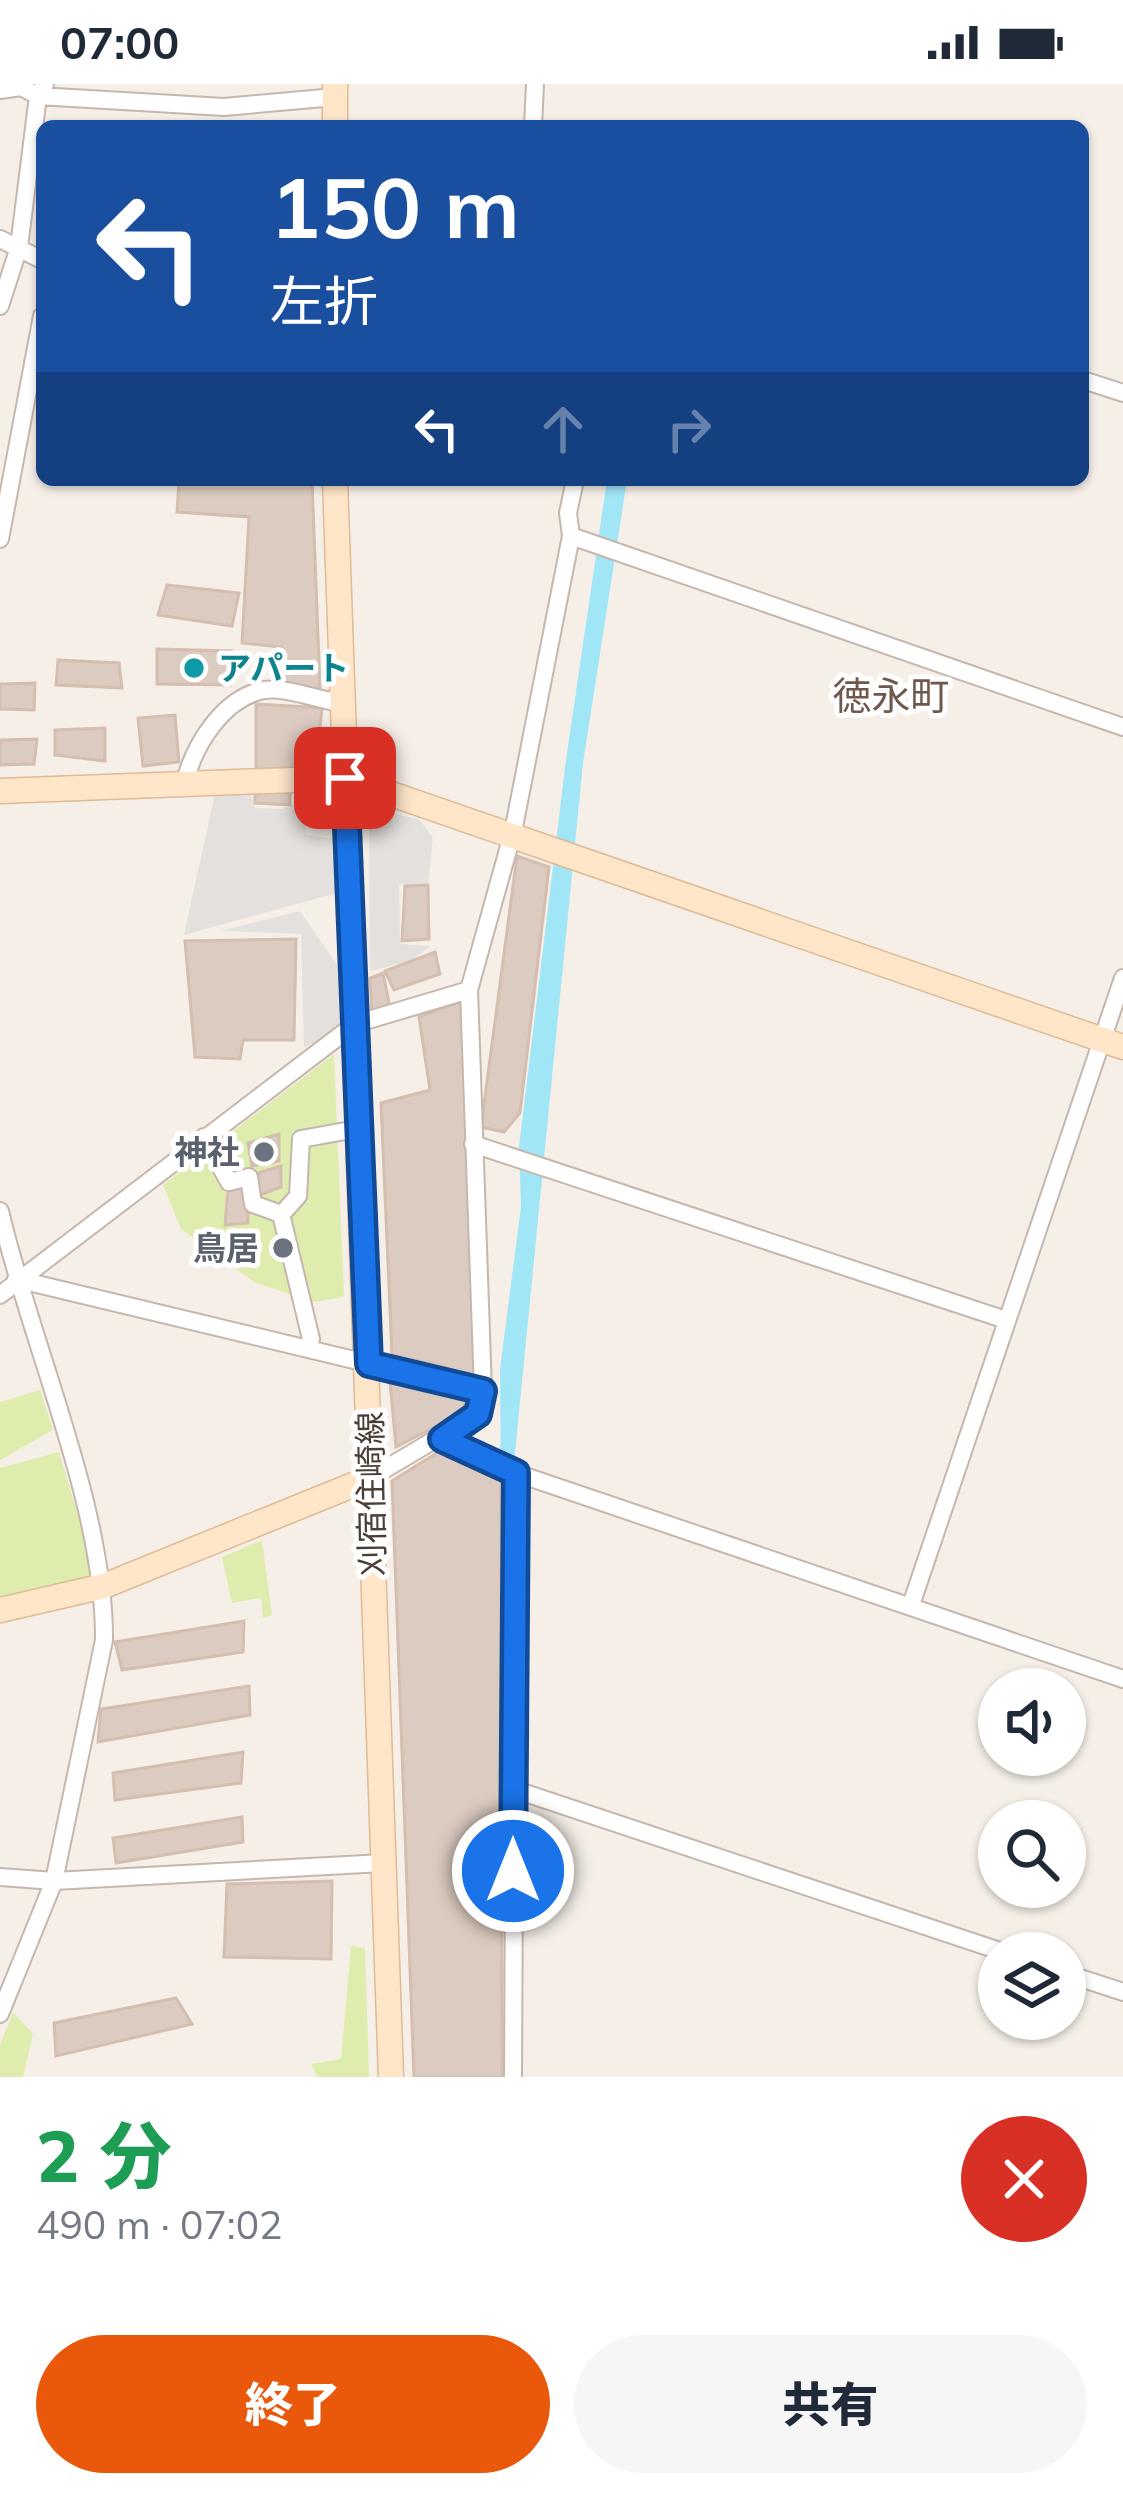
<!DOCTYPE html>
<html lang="ja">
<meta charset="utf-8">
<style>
body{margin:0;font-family:Mulish,"Noto Sans JP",sans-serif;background:#f6f6f7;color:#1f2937;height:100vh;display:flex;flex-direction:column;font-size:45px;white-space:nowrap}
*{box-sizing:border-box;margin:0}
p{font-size:39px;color:#747a83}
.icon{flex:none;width:66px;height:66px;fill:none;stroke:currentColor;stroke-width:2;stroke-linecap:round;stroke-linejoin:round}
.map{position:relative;height:1993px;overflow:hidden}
.drawer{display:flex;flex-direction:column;background:#fff;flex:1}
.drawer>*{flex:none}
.top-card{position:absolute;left:36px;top:36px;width:1053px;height:366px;border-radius:18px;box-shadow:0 3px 9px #0004;background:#1a4fa0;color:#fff;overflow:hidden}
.buttons{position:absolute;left:978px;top:1584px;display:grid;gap:24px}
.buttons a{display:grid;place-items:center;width:108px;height:108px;border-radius:50%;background:#fff;box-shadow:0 3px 9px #0004;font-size:60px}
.pin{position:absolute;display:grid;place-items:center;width:102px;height:102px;color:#fff;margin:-51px;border-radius:24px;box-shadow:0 6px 18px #0006}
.me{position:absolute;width:132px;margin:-66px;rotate:0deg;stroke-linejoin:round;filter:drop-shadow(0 0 9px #0008)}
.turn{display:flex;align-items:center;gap:42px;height:252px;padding:0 36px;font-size:54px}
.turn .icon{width:156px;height:156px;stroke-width:2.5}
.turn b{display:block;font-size:84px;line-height:102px}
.lanes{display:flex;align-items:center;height:114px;padding:0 36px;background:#0003;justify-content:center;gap:60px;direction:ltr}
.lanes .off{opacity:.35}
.round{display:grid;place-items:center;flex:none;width:126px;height:126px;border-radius:63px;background:#f6f6f7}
.summary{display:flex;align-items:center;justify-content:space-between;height:204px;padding:0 36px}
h1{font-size:72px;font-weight:800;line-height:90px;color:#1e9e55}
.button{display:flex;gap:24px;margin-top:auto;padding:24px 36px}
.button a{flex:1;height:138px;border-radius:72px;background:#ea580c;color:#fff;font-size:48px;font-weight:800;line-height:138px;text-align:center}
.button a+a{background:#f6f6f7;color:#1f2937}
.status{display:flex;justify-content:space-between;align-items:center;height:84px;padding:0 60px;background:#fff;direction:ltr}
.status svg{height:33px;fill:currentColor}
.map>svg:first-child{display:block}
</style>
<div class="status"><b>07:00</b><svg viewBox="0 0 49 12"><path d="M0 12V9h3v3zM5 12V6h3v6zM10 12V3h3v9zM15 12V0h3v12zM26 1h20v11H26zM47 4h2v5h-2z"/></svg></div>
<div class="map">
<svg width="1123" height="1993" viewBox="0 0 1123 1993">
<rect width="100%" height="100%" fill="#f6efe8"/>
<path fill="#deedae" d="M334 970 344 1213 313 1218 254 1198 181 1145 163 1101Z
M40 1306 53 1346 0 1376V1318Z
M59 1368 93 1480 85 1499 0 1513V1384Z
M262 1456 272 1531 263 1534 261 1514 232 1519 222 1473Z
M351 1862 365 1864 369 1993H317L311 1980 341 1975Z
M13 1928 33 1950 23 1993H0V1961Z"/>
<path fill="#e4e0dd" d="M301 704 307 751 335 755 336 809 184 851 215 709 249 705 255 724 283 725 294 721V706Z
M389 729 419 735 433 754 428 801 399 800 400 860 430 862 411 877 370 887 369 743Z
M300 827 337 881 342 946 304 963 301 850 220 847Z"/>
<path fill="#a0e6f7" d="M607 396H627L583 679 514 1379 511 1993H505L500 1285 521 1123 519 1063 566 676Z"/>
<path fill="#dbcbc0" stroke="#d4beaf" stroke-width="3" d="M179 396H312L320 604 273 605 281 563 242 559 249 433 177 428Z
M167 501 239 509 232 542 158 531Z
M157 565 232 567 230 601 157 600Z
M58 576 119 579 122 604 56 601Z
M35 599 34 626 0 625V600Z
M256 620 322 624 315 688H256Z
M175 631 179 678 143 682 138 634Z
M105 644V677L55 671V646Z
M37 655 34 680 0 681V656Z
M255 708H290V721L255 719Z
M517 772 549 783 520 1029 504 1048 481 1043Z
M428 801 429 855 402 857 405 802Z
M296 855 294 956H243L240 975 195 973 185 857Z
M435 868 440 890 394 906 385 887Z
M383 889 390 924 372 930 370 894Z
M462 917 476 1291 392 1271 381 1019 430 1006 419 933Z
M279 1050V1077L252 1082 248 1059Z
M281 1082V1103L257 1112 258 1089Z
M247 1100 248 1139 225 1141 228 1105Z
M390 1298 465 1312 464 1328 396 1363Z
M440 1367 501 1394 502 1993H414L392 1397Z
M244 1537 243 1568 122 1586 115 1558Z
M249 1602 250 1631 98 1658 101 1625Z
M243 1668 241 1699 115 1716 113 1689Z
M242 1733 243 1758 116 1779 113 1754Z
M332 1797 331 1875 224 1873 227 1800Z
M176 1914 192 1940 56 1972 54 1939Z"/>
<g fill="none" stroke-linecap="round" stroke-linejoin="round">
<g stroke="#c5b7ad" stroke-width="20">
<path id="street" d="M0 6 21 3 38 12 224 23 335 13
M533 42 535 0
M0 155 42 176
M0 222 19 163 38 12 45 0
M1083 296 1123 309
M571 452 1123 643
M0 455 42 232
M185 698C194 661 223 614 264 606 287 603 318 616 341 619
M204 1053 229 1098 249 1093 253 1120 281 1130 311 1255
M473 1060 1006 1236
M0 1127C31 1261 105 1422 104 1556L54 1797 0 1930
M281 1131 298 1112 301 1055 351 1046
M16 1195 483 1307
M0 1211 355 940 469 906
M442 1355 516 1389 1123 1595
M370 1394 478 1330 483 1307 469 906 513 748 571 452 568 429 575 396
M911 1521 1123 894
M513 1705 1006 1869
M0 1793 54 1797 383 1779
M1065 1889 1123 1908
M513 1993 516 1389"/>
</g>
<g stroke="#ddbb96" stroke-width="27">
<path id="secondary" d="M335 42V0
M335 396 391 1993
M0 707 345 694 1123 963
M0 1526 104 1502 370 1394"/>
</g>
<use href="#street" stroke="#fff" stroke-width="16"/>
<use href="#secondary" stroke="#ffe6c9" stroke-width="24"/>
</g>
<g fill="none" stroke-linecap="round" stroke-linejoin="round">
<g stroke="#114b97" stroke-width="30">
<path id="route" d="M345 694 369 1280 483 1307 478 1330 442 1355 516 1389 513 1787"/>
</g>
<use href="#route" stroke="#1a73e8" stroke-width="21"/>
</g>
<circle fill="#0f9aa8" stroke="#fff" stroke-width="4.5" cx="194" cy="584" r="12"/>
<g fill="#6b7280" stroke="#fff" stroke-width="4.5">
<circle cx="264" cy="1068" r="12"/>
<circle cx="283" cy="1164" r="12"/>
</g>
<g text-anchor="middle" stroke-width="10" stroke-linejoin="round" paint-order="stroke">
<g font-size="33" font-weight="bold" fill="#0d838f" stroke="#fff" text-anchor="start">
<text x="218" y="596">アパート</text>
</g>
<g font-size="33" font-weight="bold" fill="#5b616d" stroke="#fff" text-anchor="end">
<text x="240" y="1080">神社</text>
<text x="259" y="1176">鳥居</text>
</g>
<g font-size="33" fill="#4a3e36" stroke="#fff">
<text transform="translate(371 1410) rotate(-91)" y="12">刈宿住崎線</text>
</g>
<g font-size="39" fill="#6e594c" stroke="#fff">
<text x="891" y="626">徳永町</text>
</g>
</g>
</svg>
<div class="buttons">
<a><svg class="icon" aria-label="sound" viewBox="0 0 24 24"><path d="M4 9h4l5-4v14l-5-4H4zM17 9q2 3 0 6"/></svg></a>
<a><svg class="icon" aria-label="search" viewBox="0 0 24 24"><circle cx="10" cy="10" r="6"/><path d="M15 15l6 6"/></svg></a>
<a><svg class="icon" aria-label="layers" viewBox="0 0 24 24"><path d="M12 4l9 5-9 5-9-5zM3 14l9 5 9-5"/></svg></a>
</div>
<div class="pin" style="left:345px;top:694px;background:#d93025"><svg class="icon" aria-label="arrive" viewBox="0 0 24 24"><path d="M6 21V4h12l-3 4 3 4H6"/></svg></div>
<svg class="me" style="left:513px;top:1787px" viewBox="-20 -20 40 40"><circle r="17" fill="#1a73e8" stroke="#fff" stroke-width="3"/><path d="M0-11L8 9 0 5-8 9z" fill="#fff"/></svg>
<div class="top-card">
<div class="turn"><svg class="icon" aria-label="left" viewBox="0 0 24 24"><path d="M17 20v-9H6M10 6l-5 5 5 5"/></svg><div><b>150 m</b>左折</div></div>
<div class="lanes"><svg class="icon" aria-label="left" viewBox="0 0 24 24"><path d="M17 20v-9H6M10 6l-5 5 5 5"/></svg><svg class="icon off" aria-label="ahead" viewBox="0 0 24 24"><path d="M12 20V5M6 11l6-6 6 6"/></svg><svg class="icon off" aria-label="right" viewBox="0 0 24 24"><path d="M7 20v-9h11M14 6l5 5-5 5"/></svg></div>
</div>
</div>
<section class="drawer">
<div class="summary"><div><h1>2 分</h1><p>490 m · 07:02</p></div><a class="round" style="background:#d93025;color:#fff"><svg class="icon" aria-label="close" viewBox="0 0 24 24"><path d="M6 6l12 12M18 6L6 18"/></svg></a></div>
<div class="button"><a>終了</a><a>共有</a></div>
</section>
